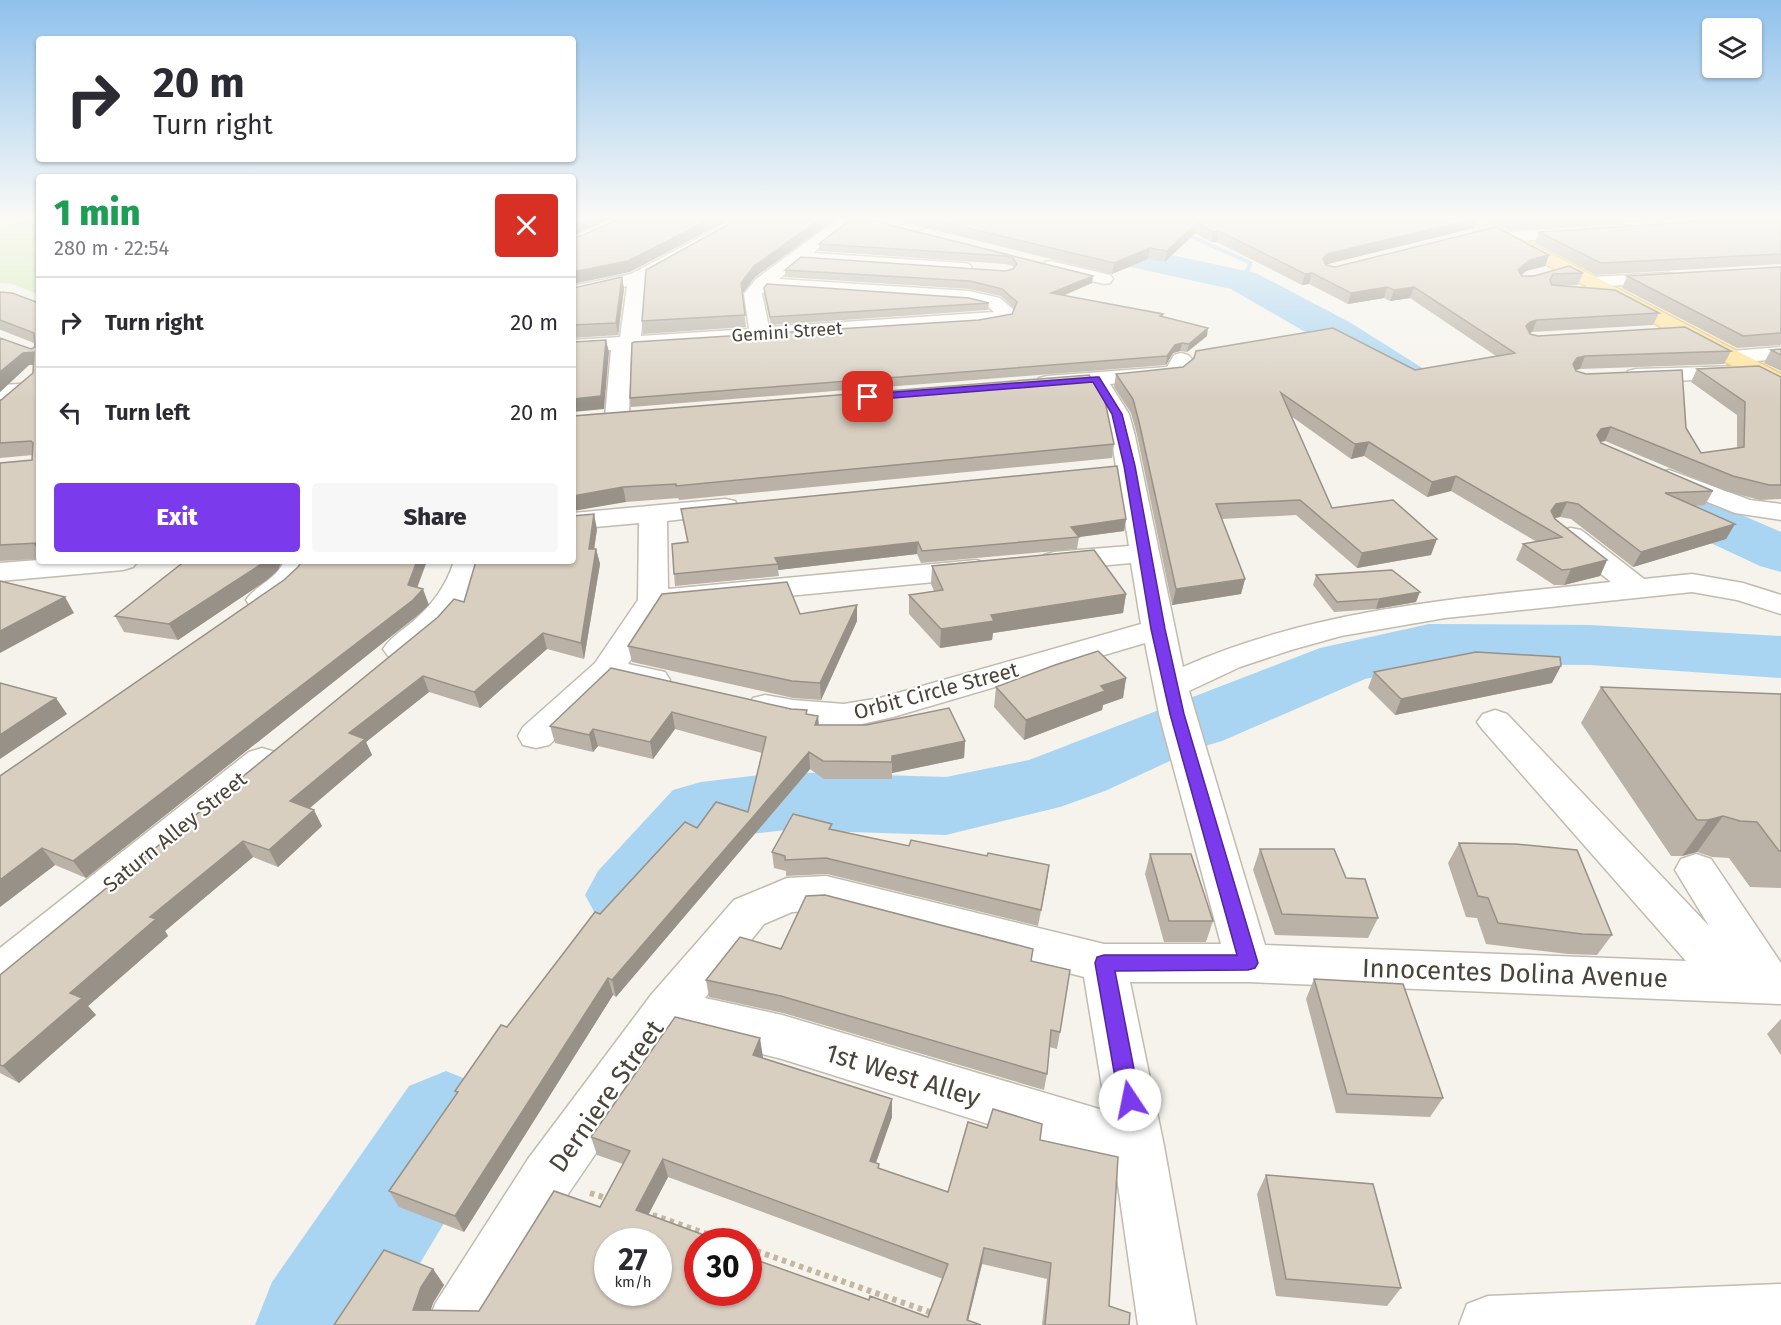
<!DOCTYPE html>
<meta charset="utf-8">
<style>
body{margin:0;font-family:"Fira Sans",sans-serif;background:#f7f7f7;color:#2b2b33;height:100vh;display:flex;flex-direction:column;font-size:22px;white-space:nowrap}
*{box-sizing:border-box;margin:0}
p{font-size:20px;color:#7c7c81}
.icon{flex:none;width:33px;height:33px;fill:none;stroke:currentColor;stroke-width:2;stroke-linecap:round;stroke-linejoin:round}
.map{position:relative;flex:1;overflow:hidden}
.details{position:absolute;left:36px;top:174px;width:540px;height:390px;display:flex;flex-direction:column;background:#fff;border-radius:6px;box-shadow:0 2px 4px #0004}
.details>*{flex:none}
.top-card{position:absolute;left:36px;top:36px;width:540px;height:126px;border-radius:6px;box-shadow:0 2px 4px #0004;background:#fff;color:#2b2b33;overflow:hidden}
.buttons{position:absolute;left:1702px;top:18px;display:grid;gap:12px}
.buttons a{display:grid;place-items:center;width:60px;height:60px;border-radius:6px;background:#fff;box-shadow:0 2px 4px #0004;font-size:30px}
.speed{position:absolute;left:594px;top:1228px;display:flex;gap:12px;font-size:30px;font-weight:700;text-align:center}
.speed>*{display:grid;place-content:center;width:78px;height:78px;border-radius:50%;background:#fff;box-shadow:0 2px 4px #0004;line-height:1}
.speed small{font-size:15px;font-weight:400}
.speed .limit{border:9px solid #d22;background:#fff;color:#111}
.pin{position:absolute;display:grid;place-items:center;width:51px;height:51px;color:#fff;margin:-26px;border-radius:12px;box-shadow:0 3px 9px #0006}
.me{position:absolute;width:66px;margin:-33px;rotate:349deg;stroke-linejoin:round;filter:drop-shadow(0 0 4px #0008)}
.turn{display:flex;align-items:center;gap:21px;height:126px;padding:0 18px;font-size:27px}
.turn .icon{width:78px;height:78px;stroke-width:2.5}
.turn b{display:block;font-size:42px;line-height:51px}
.round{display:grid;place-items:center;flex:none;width:63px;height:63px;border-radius:6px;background:#f7f7f7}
.overview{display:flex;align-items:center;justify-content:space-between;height:102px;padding:0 18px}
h1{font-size:36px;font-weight:800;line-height:45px;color:#1e9e55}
.cta{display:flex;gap:12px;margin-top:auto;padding:12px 18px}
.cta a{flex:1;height:69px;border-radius:6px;background:#7c3aed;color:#fff;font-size:24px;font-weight:800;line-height:69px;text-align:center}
.cta a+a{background:#f7f7f7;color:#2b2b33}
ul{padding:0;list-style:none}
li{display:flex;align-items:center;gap:18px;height:90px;padding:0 18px;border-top:2px solid #e1e1e2}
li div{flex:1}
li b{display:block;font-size:22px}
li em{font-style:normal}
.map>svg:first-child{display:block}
</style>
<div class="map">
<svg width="1781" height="1325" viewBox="0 0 1781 1325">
<rect width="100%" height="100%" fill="#f6f3ec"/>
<path fill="#d2eab5" d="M32 219H39V295L13 284 0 283V226Z"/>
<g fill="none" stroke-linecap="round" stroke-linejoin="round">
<path fill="#a9d4f2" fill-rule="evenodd" d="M1177 230H1181L1253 262 1245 282 1240 281 1248 264 1177 232Z"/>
<path fill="#a9d4f2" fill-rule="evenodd" d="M941 219H1001L1256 273 1351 323 1424 369 1430 378 1424 387 1408 391 1392 387 1321 341 1231 289 957 229 946 226Z
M1646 477 1665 482 1781 532V572L1760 566 1627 504 1619 493 1627 482Z
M1429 624 1590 625 1781 636V678L1590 665 1429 664 1365 679 1222 741 1198 748 1105 791 1060 807 946 835 786 830 724 837 658 919 628 930 598 919 585 895 598 871 673 790 701 782 786 772 946 777 1029 760 1320 648Z
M446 1071 483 1086 498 1122 483 1158 383 1325H255L272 1282 409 1086Z"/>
<g stroke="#c2bbae" stroke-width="3">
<path id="minor" d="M734 219H753L646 280 641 336 749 329 744 294 756 279 838 219H856L813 253 963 263 969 264 972 268 969 272 963 273 801 262 779 279 969 291 1000 298 1014 310 1009 321 978 326 635 348 631 350 629 417 625 422 617 424 609 422 605 417 611 350 573 352V340L620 337 627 286 573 298V286L631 274ZM767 289 969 303 987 306 994 312 769 327 762 294Z
M920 219H941L939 222 904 235 896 230 898 227Z
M1582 227 1590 232 1588 235 1509 242 1501 237 1509 232Z
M1051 261 1110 275 1113 279 1110 283 1104 284 1045 270 1042 266 1045 262Z
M1668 273 1674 274 1677 278 1674 282 1593 287 1587 286 1584 282 1587 278 1593 277Z
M1781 347V359L1732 363 1725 361 1721 357 1725 353 1732 351Z
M1181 353 1188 355 1192 359 1190 369 1180 378 1110 384 1129 414 1135 436 1183 667C1318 607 1466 598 1611 582L1561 542 1557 536 1561 530 1571 528 1581 530 1644 579 1692 574 1743 583 1781 595V614L1737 600 1692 592 1445 618 1341 636 1291 650 1240 667 1189 691 1265 945 1686 961 1483 730 1477 722 1483 714 1495 710 1507 714 1709 926 1675 870 1681 859 1696 854 1711 859 1781 963V1004L1248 982H1130L1164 1146 1196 1325H1138L1115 1164 782 1059 678 1033 566 1197 489 1325H427L435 1304 528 1159 651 995 734 900 787 878 826 876 1104 944H1221L1159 714 1145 643 893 717 844 728 793 724 753 714 748 706 753 698 765 695 793 700 844 704 880 698 1141 624 1131 563 1054 570 1044 567 1039 561 1044 555 1054 552 1129 546 1111 436 1105 414 1089 386 1047 390 1039 388 1036 383 1039 378 1047 376 1167 367 1174 355ZM826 910 1084 977 1106 1111 782 1015 705 998 764 924 792 912Z
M1741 366 1749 367 1752 372 1749 377 1636 383 1628 381 1625 376 1628 371 1636 369Z
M39 383V397L0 399V385Z
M1669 470 1750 500 1781 504V520L1735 513 1660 483 1656 478 1660 473Z
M725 499 735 501 738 507 735 513 667 521 668 589 976 560 986 563 991 569 986 575 976 578 663 608 628 664 665 672 670 680 665 688 653 691 614 682 549 745 536 748 523 745 518 736 523 727 595 663 638 600 639 523 573 529V513Z
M39 560V561H138L133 567 123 570 0 581V563Z
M284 561H314C304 584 277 613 250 606L246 600C257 584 277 579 284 561Z
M454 561H484C474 594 455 619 428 641 423 646 417 653 410 656 403 660 395 658 388 656L383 649C390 638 401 631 411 623 432 605 446 587 454 561Z
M262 748 275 752 280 761 275 770 16 988 0 993V948L249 752Z
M1781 1284V1325H1459L1467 1304 1488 1296Z"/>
</g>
<g stroke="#e6c16a" stroke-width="3">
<path id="major" d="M1466 219H1485L1781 374V390L1773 388 1468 222Z"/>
</g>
<path stroke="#c4b79f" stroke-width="6" stroke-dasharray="4.5 4.5" stroke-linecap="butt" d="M590 1193 609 1199
M644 1212 730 1242
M748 1248 935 1314"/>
<use href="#minor" fill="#fff" fill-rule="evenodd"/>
<use href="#major" fill="#ffe39c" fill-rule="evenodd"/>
</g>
<path fill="#bab2a6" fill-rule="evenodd" d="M738 219H835L755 277 742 294 746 327 643 334 642 321Z
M851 219 1093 276 1092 283 1063 296 1163 314V317L1207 336 1187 352 1180 351 1173 353 1166 365 631 407 630 398 979 320 1012 314 1014 308 1001 296 969 289 785 277V270L1005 271 1013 269 1014 268 1013 266 1005 264 819 251V244Z
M889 219H1477L1474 228 1326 264 1335 267 1549 255 1545 266 1526 271 1521 275 1522 276 1583 273 1578 285 1554 286 1659 313 1653 325 1532 332 1530 333V334L1538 336 1731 351 1724 364 1580 369 1575 370 1576 371 1686 428 1701 453 1737 448V415L1691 382 1697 369 1781 377V499L1760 500 1725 491 1605 441 1600 442 1601 443 1713 491 1705 505 1694 506 1735 524 1726 539 1633 567 1571 519 1560 517 1554 518 1607 560 1600 576 1564 585H1554L1516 560 1523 544 1537 542 1451 491 1427 497 1364 456 1351 459 1291 416 1332 508 1431 555 1357 568 1296 515 1221 519 1245 579 1241 594 1172 605 1137 435 1131 413 1114 387 1116 374 1415 370 1496 356 1410 298 1390 301 1384 298 1348 304 1309 284 1302 285 1217 242H1211L1195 233 1165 262 1148 259 1112 274Z
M1489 219H1781V264L1596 275 1535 243 1539 232 1686 222 1682 220 1510 230Z
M1781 267V345L1737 348 1622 288 1627 276Z
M622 277 624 289 618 335 573 338V288Z
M764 288 989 303 988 310 771 325 764 295Z
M0 292 39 303V559L0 561V463L32 460 33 455 0 458V401L33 373 34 365H29L0 392V338L31 349 35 347 34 343 1 330H0Z
M1781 349V371L1764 363 1771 350Z
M573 416 1114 444 1112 458 679 500 678 498 626 502Z
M681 509 1126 519 1124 531 1079 537 1077 549 921 563 917 554 778 570 779 576 675 586 674 574 688 543Z
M597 529 594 549H596L600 564 584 659 547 649 480 708 429 692 366 742 372 755 310 808 322 826 278 867 253 857 165 931 168 936 88 1006 96 1015 19 1083 0 1073V975L464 602Z
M932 566 1126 594 1123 613 993 633 992 640 940 648 909 614V595L934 591 931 584Z
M278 570 267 580 178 640 124 632 115 616Z
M1316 575 1416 602 1376 609 1334 612 1313 585Z
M418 588 429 605 418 615 86 878 55 865 0 907V776Z
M857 605V621L821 700 793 698 632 662 628 646 800 614Z
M611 668 791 709 807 710V714L818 716 819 725 965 741 964 758 892 773V779H824L810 769 616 997 613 995 464 1232 399 1207 389 1191 457 1095 455 1091 600 914 697 828 748 812 762 753 675 729 653 759 598 746 593 752 555 743 550 726Z
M1374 672 1552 683 1395 715 1368 688Z
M1126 678 1123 698 1103 705 1102 710 1024 740 994 707 996 687Z
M1601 687 1781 694V888L1750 887 1729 858 1712 857 1697 852 1682 856H1671L1581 723Z
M832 829 909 846 1049 865 1038 926 827 874 786 876V871L774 868 772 852Z
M1459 843 1612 935 1597 955 1568 954 1486 944 1477 918 1466 917 1448 863Z
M1260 849 1346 878 1378 918 1368 938 1275 935 1253 870Z
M1150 854 1213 921 1206 942H1164L1145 874Z
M781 949 1031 961 1060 1032 1057 1049 1049 1047 1047 1074 1044 1090 783 1013 709 997 706 980Z
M1314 979 1443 1098 1430 1117 1336 1113 1306 999Z
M1781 1019V1055L1767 1034Z
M763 1057 762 1058 892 1099V1117L876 1163 879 1169 948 1192 987 1128 1040 1140 1109 1306 1129 1325H1042L1047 1279 982 1264 968 1320 334 1325 433 1269 444 1285 433 1303 430 1311H479L600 1207 623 1164 597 1155 591 1137ZM668 1177 943 1279 928 1317 869 1300 698 1242 648 1215Z
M1266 1175 1401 1288 1387 1306 1276 1296 1257 1194Z"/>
<path fill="#979187" d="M1 219H12L2 221Z
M585 219H609L573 236V224Z
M710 219H730L630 272 573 284V272Z
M820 219H835L755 277 742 294 741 283 754 266Z
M1473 219H1477L1474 228 1324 265 1323 259 1327 254Z
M1197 223 1195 233 1165 262 1167 251Z
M1219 231 1217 242H1211L1213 232Z
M1150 248 1148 259 1112 274 1114 263Z
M1549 255 1545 266 1526 271 1514 282 1518 270 1530 260Z
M1312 273 1309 284 1302 285 1305 274Z
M1093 276 1092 283 1050 301 1051 293Z
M622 277 624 289 618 335 616 323Z
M1387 287 1384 298 1348 304 1351 293Z
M1414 287 1410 298 1390 301 1394 290Z
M1537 320 1532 332 1525 334 1526 326 1530 322Z
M1208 328 1207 336 1187 352 1189 344Z
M606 340 609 352 604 409 573 412V399Z
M1182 343 1180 351 1173 353 1166 365 1167 356 1175 345Z
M34 352 39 364 29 365 0 392V372L23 353Z
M1585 356 1580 369 1571 371 1573 364 1577 358Z
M1611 427 1605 441 1595 443 1597 435 1601 429Z
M1369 442 1364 456 1351 459 1355 444Z
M1456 476 1451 491 1427 497 1432 482Z
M623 487 626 502 573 511V496Z
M1567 502 1560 517 1550 519 1551 511 1556 504Z
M594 514 597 529 592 564 589 549Z
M1126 519 1124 531 1079 537 1071 527Z
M1735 524 1726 539 1633 567 1641 552Z
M1437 539 1431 555 1357 568 1362 553Z
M918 542 917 554 778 570V564L775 558Z
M39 543V552L34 544Z
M596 549 600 564 584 659 581 643Z
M1607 560 1600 576 1564 585 1571 569Z
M264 561H282L278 570 267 580 178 640 169 624Z
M417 561H427L413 599 423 589 429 605 418 615 86 878 73 861 408 585Z
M1245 579 1241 594 1172 605 1176 589Z
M1420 592 1416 602 1376 609 1379 599Z
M1126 594 1123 613 993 633 992 640 940 648 941 629 991 615Z
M65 597 74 613 0 653V631Z
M857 605V621L821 700 820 683Z
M543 633 547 649 480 708 474 692Z
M1561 666 1552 683 1395 715 1401 699Z
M423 676 429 692 366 742 372 755 298 818 290 801 349 733Z
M1126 678 1123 698 1103 705 1102 710 1024 740 1026 720 1101 686Z
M56 698 67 714 0 759V735Z
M672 712 675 729 653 759 650 742Z
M818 716 819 733 815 725Z
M593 729 598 746 593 752 589 735Z
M965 741 964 758 892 773V756Z
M809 752 810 769 616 997 612 980Z
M314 810 322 826 278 867 269 850Z
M1723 816 1697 852 1682 856 1708 820Z
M243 841 253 857 165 931 168 936 88 1006 96 1015 19 1083 3 1066 70 993 150 917Z
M42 848 55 865 0 907V880Z
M1049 865 1047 881 1038 926 1041 910Z
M608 978 613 995 464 1232 455 1216Z
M760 1038 763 1057 756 1073 753 1055Z
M892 1099V1117L870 1179V1161Z
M663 1159 668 1177 642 1227 636 1210Z
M984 1248 982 1264 967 1325V1320Z
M433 1269 444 1285 433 1303 426 1325 413 1310 421 1287Z"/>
<path fill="#d8cfc1" stroke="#979187" stroke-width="1.5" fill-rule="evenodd" d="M573 219H585L573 224Z
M620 219H710L628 261 573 272V239Z
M738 219H820L754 266 741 283 745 315 642 321 646 270Z
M851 219H866L1093 276 1051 293 1163 314 1160 316 1208 328 1189 344 1182 343 1175 345 1167 356 630 398 632 343 634 342 979 320 1012 314 1017 302 1002 289 970 281 785 270 801 257 1005 271 1013 269 1017 264 1013 258 1006 256 819 244Z
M930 219H1473L1327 254 1323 259 1326 265 1335 267 1496 227 1549 255 1530 260 1518 270 1522 276H1534L1569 266 1583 273 1553 274 1550 280 1552 285 1615 290 1659 313 1537 320 1530 322 1526 326 1530 334 1538 336 1685 327 1731 351 1585 356 1577 358 1573 364 1576 371 1586 374 1682 370 1686 428 1701 453 1744 447 1745 402 1697 369 1759 366 1781 377V485H1769L1733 476 1611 427 1601 429 1597 435 1601 443 1713 491 1665 493 1735 524 1641 552 1578 504 1567 502 1556 504 1551 511 1555 519 1607 560 1571 569 1562 570 1523 544 1562 537 1456 476 1432 482 1369 442 1355 444 1281 393 1332 508 1393 500 1437 539 1362 553 1300 500 1216 504 1245 579 1176 589 1139 422 1133 399 1116 374 1183 367 1194 358 1196 351 1333 328 1415 370 1515 353 1414 287 1394 290 1387 287 1351 293 1312 273 1305 274 1219 231 1213 232 1197 223 1167 251 1150 248 1114 263Z
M1695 219H1781V254L1601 263 1539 232 1693 222Z
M1781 267V333L1743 336 1627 276Z
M622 277 616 323 573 325V288Z
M767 284 969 298 989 303 770 317 764 288Z
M0 292 12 293 39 303V543L0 545V463L32 460 33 443 31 441 0 443V401L33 373 34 352 23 353 0 372V338L31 349 35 347 34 333 0 320Z
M606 340 601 396 573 399V342Z
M1781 349V355L1771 350Z
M1089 375 1105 401 1114 444 676 486V484L623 487 573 496V416Z
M1117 466 1126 519 1071 527 1079 537 922 551 918 542 775 558 778 564 674 574 672 544 688 542 681 509Z
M594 514 589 549H596L581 643 543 633 474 692 423 676 349 733 365 739 290 801 314 810 269 850 243 841 150 917 156 919 70 993 82 998 3 1066 0 1065V975L438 617 454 599 464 602 476 561H573V516Z
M1094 550 1126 594 991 615 994 621 941 629 909 595 943 590 932 566Z
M185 561H264L260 565 169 624 115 616Z
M302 561H417L408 585 423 589 413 600 73 861 42 848 0 880V776L284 580 298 567Z
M1392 570 1420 592 1379 599 1337 602 1316 575Z
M0 581 65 597 0 631Z
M787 582 800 614 857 605 820 683 792 681 628 646 662 594Z
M1098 651 1126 678 1101 686 1105 691 1026 720 996 687 1055 665Z
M1476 652 1560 657 1561 666 1401 699 1374 672Z
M611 668 791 709 807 710 806 714 818 716 815 725H866L949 708 965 741 892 756V762L823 761 809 752 612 980 608 978 455 1216 389 1191 458 1092 455 1091 501 1025 507 1027 595 912 600 914 685 822 697 828 716 802 748 812 766 737 672 712 650 742 593 729 589 735 550 726Z
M0 683 56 698 0 735Z
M1601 687 1781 694V851H1779L1757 822 1740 821 1723 816 1708 820H1697Z
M793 814 832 824 829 829 909 846 911 840 987 856 988 853 1049 865 1041 910 826 858 785 860V856L772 852Z
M1459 843 1515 844 1577 850 1612 935 1582 934 1498 923 1488 898 1478 896Z
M1260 849H1334L1346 878 1365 879 1378 918 1282 914Z
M1150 854H1191L1213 921H1169Z
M825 895 1033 949 1031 961 1070 970 1060 1032 1051 1030 1047 1074 781 996 706 980 740 937 781 949 806 896Z
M1314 979 1403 984 1443 1098 1347 1094Z
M675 1017 760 1038 753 1055 892 1099 870 1161 879 1164 878 1168 948 1192 968 1122 987 1128 993 1109 1042 1124 1040 1140 1118 1157 1109 1306 1130 1313 1129 1325H1045L1051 1263 984 1248 967 1320 981 1325H334L384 1250 433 1269 421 1287 413 1310 479 1311 554 1191 600 1207 630 1151 591 1137ZM663 1159 948 1264 928 1317 870 1296 869 1300 748 1257V1293H698V1242H723L636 1210ZM608 1242H658V1293H608Z
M1266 1175 1373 1184 1401 1288 1286 1279Z"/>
<linearGradient id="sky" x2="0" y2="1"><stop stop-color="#8fc1ec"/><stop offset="0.54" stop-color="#fbfaf6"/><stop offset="1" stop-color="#fbfaf6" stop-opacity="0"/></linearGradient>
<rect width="1781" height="404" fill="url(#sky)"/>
<path fill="#7c3aed" stroke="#51269a" stroke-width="1.5" d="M1096 377H1099L1122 414 1135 466 1165 629 1184 714 1258 963 1255 968 1248 970 1115 971 1140 1100 1137 1107 1130 1110 1122 1107 1119 1100 1095 963 1097 957 1104 955H1237L1170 714 1151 629 1124 466 1112 414 1093 382 868 400 863 397 868 394Z"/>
<g text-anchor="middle" stroke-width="4.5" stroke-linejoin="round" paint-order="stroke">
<g font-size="18" fill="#4b4439" stroke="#fff">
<text transform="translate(787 332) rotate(-4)" y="6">Gemini Street</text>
</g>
<g font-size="21" fill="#4b4439" stroke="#fff">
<text transform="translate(936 691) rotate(-15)" y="7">Orbit Circle Street</text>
<text transform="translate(175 832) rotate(-39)" y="7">Saturn Alley Street</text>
</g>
<g font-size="26" fill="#4b4439" stroke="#fff">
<text transform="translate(1515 973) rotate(2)" y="9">Innocentes Dolina Avenue</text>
<text transform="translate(903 1075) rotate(17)" y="9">1st West Alley</text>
<text transform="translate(606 1096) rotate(-55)" y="9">Derniere Street</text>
</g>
</g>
</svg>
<div class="buttons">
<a><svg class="icon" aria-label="layers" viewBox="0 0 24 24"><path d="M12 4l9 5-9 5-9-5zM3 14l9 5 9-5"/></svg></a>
</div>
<div class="speed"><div>27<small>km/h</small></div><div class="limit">30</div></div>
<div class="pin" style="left:868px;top:397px;background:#d93025"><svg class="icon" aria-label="arrive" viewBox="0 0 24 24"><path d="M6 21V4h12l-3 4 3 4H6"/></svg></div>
<svg class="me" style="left:1130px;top:1100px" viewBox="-20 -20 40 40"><circle r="19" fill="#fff"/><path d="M0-13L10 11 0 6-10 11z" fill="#7c3aed"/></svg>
<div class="top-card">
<div class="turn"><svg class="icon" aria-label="right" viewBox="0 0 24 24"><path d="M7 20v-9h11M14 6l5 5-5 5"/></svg><div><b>20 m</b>Turn right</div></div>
</div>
<section class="details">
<div class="overview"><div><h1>1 min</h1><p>280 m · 22:54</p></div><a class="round" style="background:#d93025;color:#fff"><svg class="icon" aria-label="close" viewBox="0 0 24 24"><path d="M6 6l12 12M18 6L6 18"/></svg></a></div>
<ul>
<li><svg class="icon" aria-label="right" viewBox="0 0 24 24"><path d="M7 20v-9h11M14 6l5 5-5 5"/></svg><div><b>Turn right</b></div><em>20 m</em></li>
<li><svg class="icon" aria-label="left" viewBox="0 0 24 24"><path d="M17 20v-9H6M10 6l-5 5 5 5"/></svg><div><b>Turn left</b></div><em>20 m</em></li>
</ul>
<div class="cta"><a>Exit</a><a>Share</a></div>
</section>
</div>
